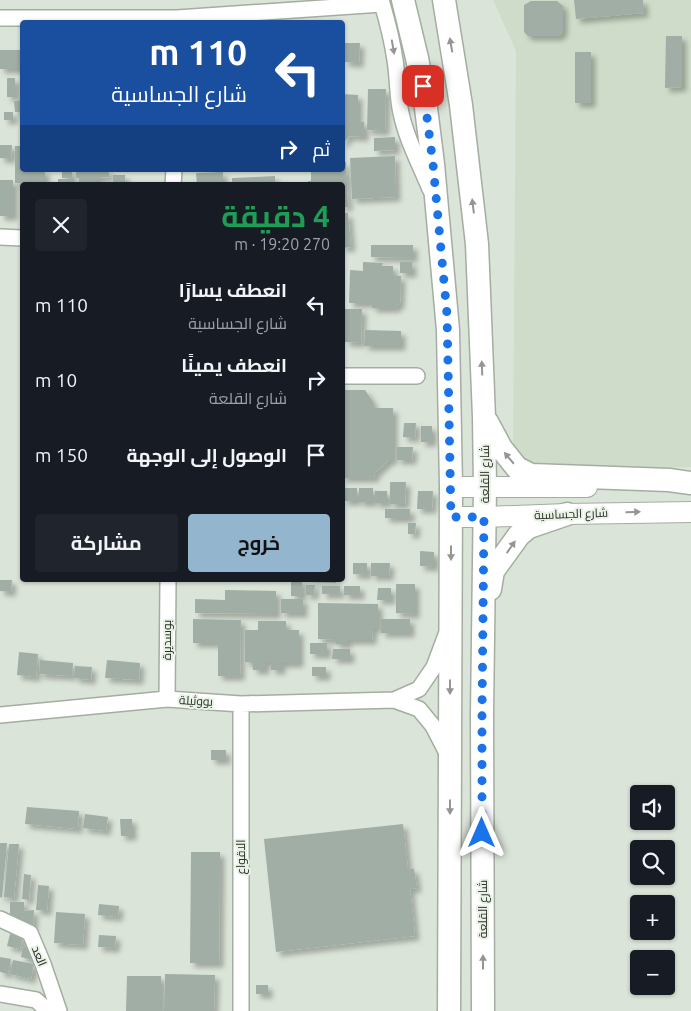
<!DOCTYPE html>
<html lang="ar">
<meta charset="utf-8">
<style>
body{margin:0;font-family:Ubuntu,Cairo,sans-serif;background:#20242c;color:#f1f3f6;direction:rtl;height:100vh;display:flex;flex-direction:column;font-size:19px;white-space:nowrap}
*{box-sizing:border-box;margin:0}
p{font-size:16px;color:#9ea1a6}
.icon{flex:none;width:28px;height:28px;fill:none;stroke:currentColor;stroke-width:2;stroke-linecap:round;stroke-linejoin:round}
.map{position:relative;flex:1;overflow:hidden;direction:ltr}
.sheet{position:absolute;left:20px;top:182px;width:325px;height:400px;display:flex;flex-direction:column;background:#171b24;border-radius:5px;box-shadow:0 1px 4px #0004;direction:rtl}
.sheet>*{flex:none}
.guide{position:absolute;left:20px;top:20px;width:325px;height:152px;border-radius:5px;box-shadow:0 1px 4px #0004;direction:rtl;background:#1a4fa0;color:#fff;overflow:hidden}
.fabs{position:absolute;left:630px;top:785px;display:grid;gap:10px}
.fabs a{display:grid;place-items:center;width:45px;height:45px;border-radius:5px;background:#171b24;box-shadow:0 1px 4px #0004;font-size:25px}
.pin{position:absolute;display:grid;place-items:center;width:42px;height:42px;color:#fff;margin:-21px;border-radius:10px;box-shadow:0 2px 8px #0006}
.me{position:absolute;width:55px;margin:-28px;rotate:0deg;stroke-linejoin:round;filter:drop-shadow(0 0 4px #0008)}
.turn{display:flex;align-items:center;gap:18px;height:105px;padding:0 15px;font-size:22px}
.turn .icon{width:65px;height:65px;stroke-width:2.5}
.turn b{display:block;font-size:35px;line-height:42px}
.then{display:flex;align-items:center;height:48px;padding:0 15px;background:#0003;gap:10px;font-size:19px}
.round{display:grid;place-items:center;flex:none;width:52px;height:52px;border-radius:5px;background:#20242c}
.headline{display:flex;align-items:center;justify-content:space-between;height:85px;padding:0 15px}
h1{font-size:30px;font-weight:700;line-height:38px;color:#1e9e55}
.cta{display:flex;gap:10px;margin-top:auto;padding:10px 15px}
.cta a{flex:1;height:58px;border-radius:5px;background:#93b5ce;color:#111;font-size:20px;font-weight:700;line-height:58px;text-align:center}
.cta a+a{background:#20242c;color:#f1f3f6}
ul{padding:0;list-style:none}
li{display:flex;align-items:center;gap:15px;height:75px;padding:0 15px}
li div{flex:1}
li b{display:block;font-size:19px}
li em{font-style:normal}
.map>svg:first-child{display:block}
</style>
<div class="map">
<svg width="691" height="1011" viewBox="0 0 691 1011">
<defs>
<filter id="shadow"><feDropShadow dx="4.5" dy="4.5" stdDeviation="2.5" flood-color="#0004"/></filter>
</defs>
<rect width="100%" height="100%" fill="#dbe4d8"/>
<path fill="#cedcc9" d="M493 0H691V467L533 470 513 452 516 51Z"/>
<path fill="#a0aea5" filter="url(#shadow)" d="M574 0H643L644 13 576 19Z
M531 1H557L563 6V31L559 36H528L524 32V5Z
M666 36H682V87L665 88Z
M344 43H360L359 63 344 62Z
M0 50H22V69H0Z
M575 52H591V103H575Z
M7 78H15V97H7Z
M368 89H386L385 131 367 130Z
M342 94 358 95V122H364V137L349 136 342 145Z
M22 100V112H15L14 101Z
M4 112H13V120H4Z
M395 137V150L374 151V138Z
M0 145H12L11 159 0 158Z
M15 146H22V170H45V183H15Z
M395 156 396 197 352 199 350 158Z
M342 162H346L348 207H342V185H308V181H311V170H342Z
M62 170H72V178H62Z
M76 170H109V177L97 178V185H79V178H76Z
M223 172V185H197L196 173Z
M113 175H125V185H113Z
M275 176V185H232V178Z
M58 179H74V185H58Z
M0 180H13V216H0Z
M342 213H348L351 247 342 248Z
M371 245H413V258L371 257Z
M363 262 383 263 382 266H393V276H401L400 303 395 308H372V303H349L350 270 363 271Z
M400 262H412V273H400Z
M345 309H362L361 343 345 342Z
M365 330 401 331V346H364Z
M342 390H365L373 402V408H393V460H389L375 473 374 478H342Z
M404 423H416L415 438 403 437Z
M421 426H432V442H421Z
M397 447H413L412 460H397Z
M390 482H406L405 504H390Z
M344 488H357V501H343Z
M359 488H373V502H359Z
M375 491H387V503H375Z
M418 491H433L432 509H417Z
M385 509H410V518H385Z
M408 523H416L415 534H408Z
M420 551 434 552V567L420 566Z
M353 563H367V575L353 574Z
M371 563H390L389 576H371Z
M0 580H12L11 592 0 591Z
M291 580H302V596H291Z
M303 580H336V583L303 582Z
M396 584H415V614L396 613Z
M306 585H315L314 595H306Z
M322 586H340V594H322Z
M344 586H360V595H344Z
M378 588H391V600H377Z
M225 590 276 591V614L195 613V599L225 600Z
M281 599H303V613H281Z
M318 603 378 604V628H373L372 640H347V644H336V640L318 639Z
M193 619 241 620 240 676H218V643H193Z
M381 619H410V633H381Z
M258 621H286V630H299V663H281V670H271V662H265V670H253V663L245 662V630H258Z
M310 643H327V654H310Z
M333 649H350V659H332Z
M19 652 38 654 36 677 17 675Z
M40 660 73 663 72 676 39 674Z
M107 660 140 663 139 680 105 678Z
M75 666 92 667 91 680 74 678Z
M312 667H326V676H312Z
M211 750H226V760H211Z
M27 807 79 811 78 829 25 824Z
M85 814 108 817 106 831 83 828Z
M120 819H132V836H121Z
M403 824 408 869H414L417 888 410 889 415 936 276 952 264 839Z
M0 843H7L2 898 0 897Z
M9 844H19L14 898 4 897Z
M191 852H220L219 963H190Z
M24 874 31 875 29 900 22 899Z
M38 885 49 886 47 911 36 910Z
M10 902H24V911L34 910 33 928 10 918Z
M99 904 119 906 118 917 98 915Z
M56 912 85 914 83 945 54 943Z
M10 934 23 936 20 949 7 946Z
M99 935 116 936 115 948 98 947Z
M23 946 35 948 32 960 21 957Z
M0 957 11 959 8 974 0 972Z
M13 960 34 964 31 979 10 974Z
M165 974 215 975 214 1011H164Z
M127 976H161V1011H126Z
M256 985H268V994H256Z"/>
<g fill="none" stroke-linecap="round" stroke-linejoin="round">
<g stroke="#a4ada1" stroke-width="18">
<path id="minor" d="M381 0C387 20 392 39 395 60 398 78 397 96 401 113 406 138 420 165 430 189
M0 18H177L382 4
M173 185 174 170
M0 237 22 238
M342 376H417
M167 699 168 580
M394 700 419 689 434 667 446 635
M241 704V1011
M0 715 167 699 241 704 394 700 419 709 433 726 448 755
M0 919 30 933 43 964 59 1011
M0 994 36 1000 48 1011"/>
</g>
<g stroke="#a4ada1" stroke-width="22">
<path id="tertiary" d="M451 487H587
M451 517H484L567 514 691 512"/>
</g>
<g stroke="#a4ada1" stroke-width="25">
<path id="secondary" d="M403 0 417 58 425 100 433 164 448 330 451 487 449 1011
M444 0 461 105 477 244 484 417 485 487 482 714 483 1011
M487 422 501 448 517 468 531 475 669 480 691 483
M490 589 493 571 519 535 529 527 567 514"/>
</g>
<use href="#minor" stroke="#fff" stroke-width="15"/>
<use href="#tertiary" stroke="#fff" stroke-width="20"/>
<use href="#secondary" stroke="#fff" stroke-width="22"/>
</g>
<defs><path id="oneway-solid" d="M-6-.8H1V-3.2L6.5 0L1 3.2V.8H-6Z" transform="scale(1.25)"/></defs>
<g fill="#959694">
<use href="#oneway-solid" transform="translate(451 45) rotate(-100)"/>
<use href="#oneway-solid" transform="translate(393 47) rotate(80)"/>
<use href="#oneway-solid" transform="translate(473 206) rotate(-97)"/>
<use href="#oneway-solid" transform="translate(482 368) rotate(-92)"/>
<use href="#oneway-solid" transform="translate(509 458) rotate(-130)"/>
<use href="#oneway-solid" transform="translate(633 512) rotate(-1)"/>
<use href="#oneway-solid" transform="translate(511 547) rotate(-55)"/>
<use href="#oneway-solid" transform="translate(451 553) rotate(90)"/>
<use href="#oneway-solid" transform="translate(450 687) rotate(90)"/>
<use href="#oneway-solid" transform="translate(450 807) rotate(90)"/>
<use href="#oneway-solid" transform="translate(483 962) rotate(-90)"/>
</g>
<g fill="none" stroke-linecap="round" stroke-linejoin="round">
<path stroke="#1a73e8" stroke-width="9" stroke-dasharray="0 16.2" d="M423 86 433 164 447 314 451 517H484L482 714V833"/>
</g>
<g text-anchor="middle" stroke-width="4" stroke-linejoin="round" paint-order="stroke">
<g font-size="12" fill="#2b2e29" stroke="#e8f2e5">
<text transform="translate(485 474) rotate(-90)" y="4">شارع القلعة</text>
<text transform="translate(571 514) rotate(-2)" y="4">شارع الجساسية</text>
<text transform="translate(167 640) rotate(-90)" y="4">بوسديرة</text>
<text transform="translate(196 701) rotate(3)" y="4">بووثيلة</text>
<text transform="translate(241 857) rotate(-90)" y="4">الاقواع</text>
<text transform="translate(483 909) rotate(-90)" y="4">شارع القلعة</text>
<text transform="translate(39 956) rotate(68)" y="4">العد</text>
</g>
</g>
</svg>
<div class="fabs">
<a><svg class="icon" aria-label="sound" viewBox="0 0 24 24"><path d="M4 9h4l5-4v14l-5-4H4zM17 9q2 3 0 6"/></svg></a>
<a><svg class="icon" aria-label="search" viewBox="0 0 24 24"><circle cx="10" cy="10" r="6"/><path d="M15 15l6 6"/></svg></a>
<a>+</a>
<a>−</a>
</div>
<div class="pin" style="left:423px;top:86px;background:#d93025"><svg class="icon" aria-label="arrive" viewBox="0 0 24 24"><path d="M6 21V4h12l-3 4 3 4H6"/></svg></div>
<svg class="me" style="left:482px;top:833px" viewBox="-20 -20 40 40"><path d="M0-17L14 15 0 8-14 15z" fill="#1a73e8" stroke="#fff" stroke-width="4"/></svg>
<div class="guide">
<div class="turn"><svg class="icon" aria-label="left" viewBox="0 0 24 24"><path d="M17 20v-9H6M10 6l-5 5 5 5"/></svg><div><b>110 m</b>شارع الجساسية</div></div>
<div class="then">ثم<svg class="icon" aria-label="right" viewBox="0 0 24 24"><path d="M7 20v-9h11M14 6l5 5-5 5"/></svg></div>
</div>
<section class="sheet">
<div class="headline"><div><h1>4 دقيقة</h1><p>270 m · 19:20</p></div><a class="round"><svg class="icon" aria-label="close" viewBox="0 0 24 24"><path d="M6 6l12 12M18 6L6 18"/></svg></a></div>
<ul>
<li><svg class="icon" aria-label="left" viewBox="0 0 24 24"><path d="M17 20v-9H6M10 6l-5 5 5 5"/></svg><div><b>انعطف يسارًا</b><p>شارع الجساسية</p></div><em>110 m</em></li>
<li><svg class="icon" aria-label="right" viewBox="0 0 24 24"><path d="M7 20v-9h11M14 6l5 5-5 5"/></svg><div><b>انعطف يمينًا</b><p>شارع القلعة</p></div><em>10 m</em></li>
<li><svg class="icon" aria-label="arrive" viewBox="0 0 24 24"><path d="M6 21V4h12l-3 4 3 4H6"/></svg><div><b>الوصول إلى الوجهة</b></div><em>150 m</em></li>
</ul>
<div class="cta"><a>خروج</a><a>مشاركة</a></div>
</section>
</div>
